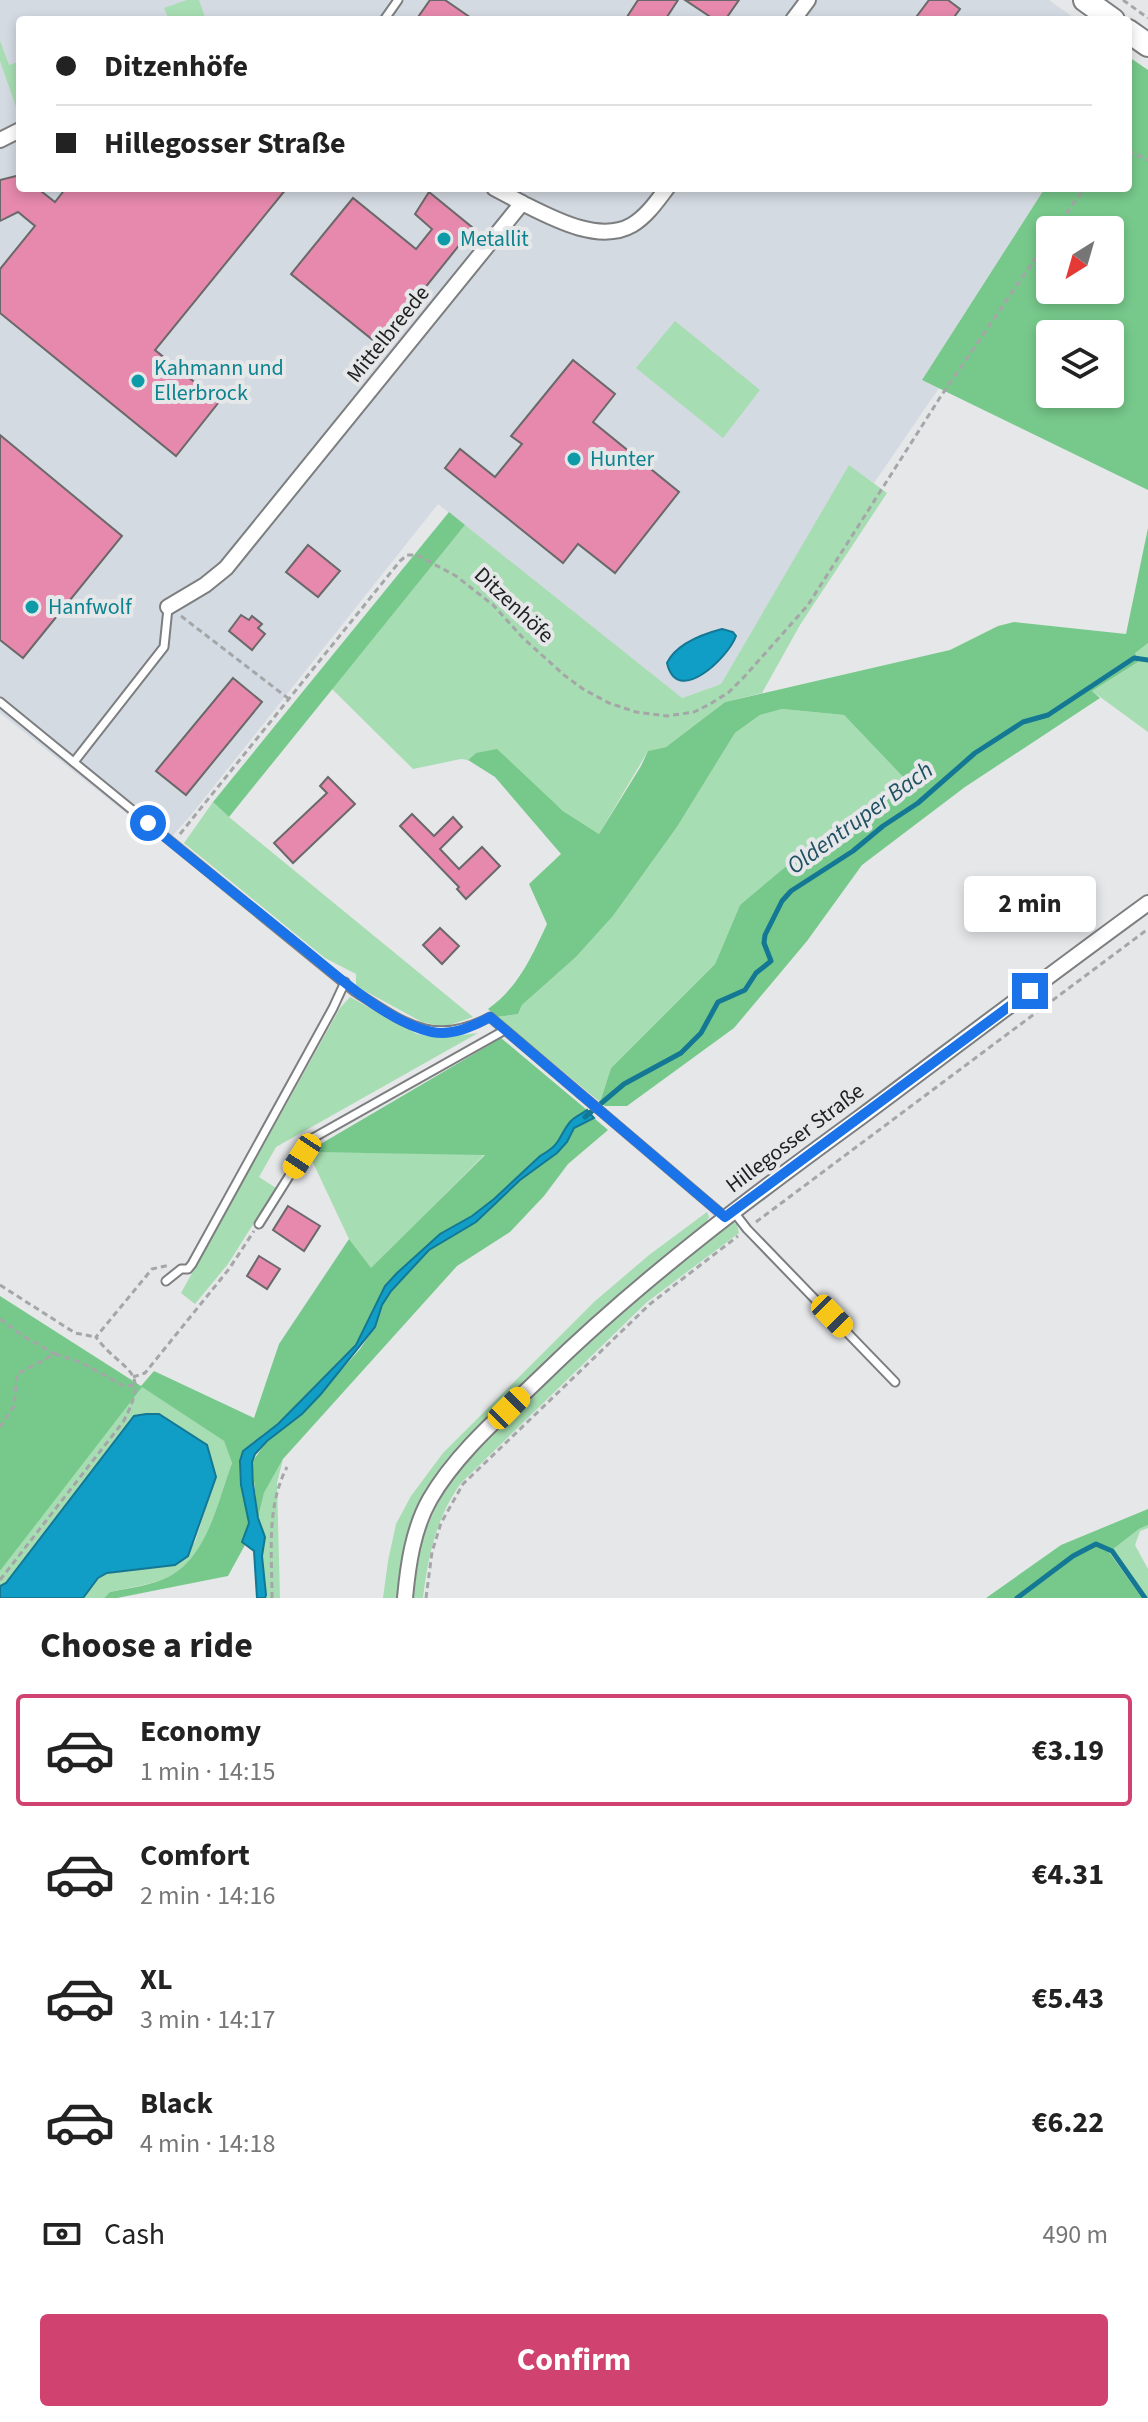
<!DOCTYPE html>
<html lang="en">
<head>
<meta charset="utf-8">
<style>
  body { margin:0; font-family:"Source Sans 3",sans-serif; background:#f6f6f6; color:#222; height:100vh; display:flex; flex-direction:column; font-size:30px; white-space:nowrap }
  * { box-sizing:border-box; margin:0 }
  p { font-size:26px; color:#767676 }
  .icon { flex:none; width:44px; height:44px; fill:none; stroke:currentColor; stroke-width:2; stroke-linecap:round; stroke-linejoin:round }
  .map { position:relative; height:1598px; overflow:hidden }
  .side { display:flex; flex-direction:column; background:#fff; flex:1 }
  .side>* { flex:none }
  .hud { position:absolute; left:16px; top:16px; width:1116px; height:176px; border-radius:8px; box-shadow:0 4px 12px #0003; display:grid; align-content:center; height:176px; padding:0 40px; background:#fff }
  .needle { width:52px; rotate:217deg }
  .tools { position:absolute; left:1036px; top:216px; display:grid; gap:16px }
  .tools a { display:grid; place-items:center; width:88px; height:88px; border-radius:8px; background:#fff; box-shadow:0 4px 12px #0003; font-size:40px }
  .end { position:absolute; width:36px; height:36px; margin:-18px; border:10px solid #1a73e8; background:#fff; box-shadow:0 0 0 4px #fff }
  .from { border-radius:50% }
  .bubble { position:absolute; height:56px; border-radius:8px; background:#fff; box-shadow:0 4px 12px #0003; font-size:26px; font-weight:700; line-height:56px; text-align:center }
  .car { position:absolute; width:24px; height:48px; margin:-24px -12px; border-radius:10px; box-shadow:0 0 6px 2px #0007; background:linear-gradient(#f5c518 24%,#345 0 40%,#f5c518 0 76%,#345 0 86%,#f5c518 0) }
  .hud b { display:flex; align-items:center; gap:28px; height:76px; font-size:30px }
  .hud b+b { border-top:2px solid #e0e0e0 }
  .hud i { width:20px; height:20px; background:#222 }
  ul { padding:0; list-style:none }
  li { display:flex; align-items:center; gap:24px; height:112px; margin:0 16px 12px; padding:0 24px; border:4px solid transparent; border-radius:8px }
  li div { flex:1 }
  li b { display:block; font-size:30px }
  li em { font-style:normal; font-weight:700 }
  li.selected { border-color:#d04371 }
  li>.icon { width:72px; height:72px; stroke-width:1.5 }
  h2 { padding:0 40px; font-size:36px; line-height:96px }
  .pay { display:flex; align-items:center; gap:20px; height:88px; padding:0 40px; font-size:30px }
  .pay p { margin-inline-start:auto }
  .cta { display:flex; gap:16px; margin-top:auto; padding:16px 40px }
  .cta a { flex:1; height:92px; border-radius:8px; background:#d04371; color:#fff; font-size:32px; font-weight:700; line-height:92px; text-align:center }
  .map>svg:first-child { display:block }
  .built { fill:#d4dae2; fill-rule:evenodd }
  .green { fill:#a7ddb2 }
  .forest { fill:#77c98b; fill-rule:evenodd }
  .water { fill:#109dc6; stroke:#147894; stroke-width:2 }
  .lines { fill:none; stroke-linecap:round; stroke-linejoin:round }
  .stream { stroke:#147894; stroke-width:5 }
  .building { fill:#e689ac; stroke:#6a6869; stroke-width:2 }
  .lane-casing { stroke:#7c7e7f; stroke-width:11 }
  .street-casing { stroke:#7c7e7f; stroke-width:18 }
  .secondary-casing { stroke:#7c7e7f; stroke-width:26 }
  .path { stroke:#a5a6a8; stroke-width:3; stroke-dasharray:6 4; stroke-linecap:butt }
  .lane { stroke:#fff; stroke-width:7 }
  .street { stroke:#fff; stroke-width:14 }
  .secondary { stroke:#fff; stroke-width:22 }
  .route { stroke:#1a73e8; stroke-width:10 }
  .culture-dot { fill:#0f9aa8; stroke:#e6e7e9; stroke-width:3 }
  .labels { text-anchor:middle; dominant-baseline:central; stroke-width:8; stroke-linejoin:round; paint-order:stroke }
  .culture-label { font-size:22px; fill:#0d838f; stroke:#e6e7e9; text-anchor:start }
  .street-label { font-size:22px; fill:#1f2020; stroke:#e6e7e9 }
  .water-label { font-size:24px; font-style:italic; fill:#205163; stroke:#e6e7e9 }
</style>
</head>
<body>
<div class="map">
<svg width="1148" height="1598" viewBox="0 0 1148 1598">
  <rect width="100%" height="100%" fill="#e6e7e9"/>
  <path class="built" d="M0,0h1049l28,20h-1057v168h1025l-123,192 17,8 -65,95 -25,-17 -128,218 -40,14 -243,-194 -247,311 -26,29 -165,-131zM722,629l11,3 -52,49 -9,-6z"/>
  <g class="green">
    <path d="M187,0h12l7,20h-37l-5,-12z"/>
    <path d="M0,41l9,24 9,-3 2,4v52l-20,-57z"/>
    <path d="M675,321l85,69 -37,48 -87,-70z"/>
    <path d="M849,465l38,28 -87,132 -38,68 -37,9 -59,45 -18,4 -49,83 -36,-23 -23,-20 -64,-38 -8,7 -7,-1 -48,10 -81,-80 133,-164 217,173 39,-14z"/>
    <path d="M1148,643v89l-56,-41 46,-29 -4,-9z"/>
    <path d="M782,709l62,6 62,65 -166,125 -25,59 -104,104 -11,34 -103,-85 21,-3 4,-9 54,-48 37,-41 64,-89 58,-94 25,-18z"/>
    <path d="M213,802l16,15 244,200 -29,10 -22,-5 -66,-36v-12l-31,-16 -141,-115z"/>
    <path d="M350,997l67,37 23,4 38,-5 -202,114 -17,30 17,11 -48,76 -33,40 -14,-11 159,-285z"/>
    <path d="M308,1152l177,2 -114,115 -22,-30z"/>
    <path d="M707,1212l2,5 -4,7 -108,89 -146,143 -29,43 -15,37 -9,62h-15l5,-37 8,-37 15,-28 32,-43 151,-151 55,-47z"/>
    <path d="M733,1222l4,3 2,8 -92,69 -186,181c-25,35 -33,73 -38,115h-11l10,-58 15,-36 17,-27 21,-25 130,-126 56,-50z"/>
    <path d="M141,1386l83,55 8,22c-14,37 -24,92 -62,113 -16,9 -41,11 -60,16l-6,6h-21l15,-21 10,-4 67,-8 20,-23 21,-65 -9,-32 -207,141v-15z"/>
    <path d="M283,1459l-6,24 3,115h-15l-3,-42 3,-19 -7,-19 6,-25z"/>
    <path d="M1148,1525v3l-8,3 -5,14 13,24v29h-2l-36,-48 29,-21z"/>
  </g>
  <g class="forest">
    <path d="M1129,57l19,13v420l-226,-110 123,-192h83zM1050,230h60v60h-60zM1050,334h60v60h-60z"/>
    <path d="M449,512l16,13 -236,292 -16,-15z"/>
    <path d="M1148,528v115l-13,10 3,9 -46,29 8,7 -135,89 -103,78 -55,76 -73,87 -107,78h-22l-5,-4 11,-34 104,-104 25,-59 55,-46 111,-79 -62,-65 -62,-6 -22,6 -25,18 -58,94 -64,89 -37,41 -54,48 -4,9 -21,3 -9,-8c30,-21 44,-53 59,-85l-18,-40 32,-30 -66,-77 -27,-17 8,-7 21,-4 66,62 36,23 42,-68 7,-15 18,-4 59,-45 225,-52 48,-24 16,-4 112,12z"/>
    <path d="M501,1038l86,72c-5,4 -13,7 -17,12 -13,16 -7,21 -30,34l-46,43 -22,17 -32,18 -43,39 -12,13 -29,59 -78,79 -16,11 -22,26 1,24 8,38 -7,18 3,4 -17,31 -111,22h-13l6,-6c19,-4 44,-7 60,-16 38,-21 48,-76 62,-113l-8,-22 -82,-54 -142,184v-275l141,90 13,-15 100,47 25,-74 70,-105 22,29 114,-113 -178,-3z"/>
    <path d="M594,1118l14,12 -40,34 -24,32 -34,36 -53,34 -174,193 -19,34 -6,25 -6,-56 15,-21 35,-27 58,-65 15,-22 7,-22 9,-14 38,-41 47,-28 44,-42 37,-27 10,-11 7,-14z"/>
    <path d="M1148,1509v16l-9,4 -30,23 33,46h-156l75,-53z"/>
  </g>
  <g class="water">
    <path d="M722,629l11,3 3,4c-8,22 -59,71 -69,27 9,-19 36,-29 55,-34z"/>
    <path d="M587,1110l7,8 -20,10 -7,14 -10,11 -37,27 -44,42 -47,28 -38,41 -9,14 -7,22 -54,67 -19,20 -35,27 -12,13 -3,8 1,22 5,34 7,19 -3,19 4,39 -1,3h-8l-3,-47 -12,-9 7,-19 -8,-38 -1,-24 3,-10 35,-27 78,-79 29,-59 12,-13 43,-39 32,-18 22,-17 46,-43c23,-13 17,-18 30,-34 4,-5 12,-8 17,-12z"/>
    <path d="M146,1414h13l48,31 9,32 -28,79 -13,9 -68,8 -9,5 -15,20h-83v-12l6,-3 128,-167z"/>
  </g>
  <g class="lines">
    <g class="stream">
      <path d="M585,1117l39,-33 57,-31 20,-20 17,-31 27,-12 11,-17 15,-12 -7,-18 1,-8 17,-34 9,-10 62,-40 30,-25 35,-23 57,-50 48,-31 25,-7 86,-57 14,2"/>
      <path d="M1017,1598l56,-42 23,-12 16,7 33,47"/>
    </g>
  </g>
  <g class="building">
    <path d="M430,0h15l29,20h-58z"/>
    <path d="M638,0h40l-13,20h-40z"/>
    <path d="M685,0h54l-14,20h-10z"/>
    <path d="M929,0h19l12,9 -8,11h-38z"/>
    <path d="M20,175v13h17l18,14 11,-14h221l-132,162 64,52 -43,54 -176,-143v-44l35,-43 -17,-14 -18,9v-41z"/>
    <path d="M429,192l44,36 -94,117 -88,-71 62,-76 63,51 16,-20 -17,-15z"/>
    <path d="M573,360l42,34 -22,28 86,70 -64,81 -37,-29 -15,19 -118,-95 15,-19 35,28 27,-33 -11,-8z"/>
    <path d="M0,435l122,101 -99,122 -23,-18z"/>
    <path d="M308,545l32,26 -22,26 -32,-25z"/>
    <path d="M241,615l8,5 3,-4 10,8 -4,4 7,6 -13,16 -23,-19z"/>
    <path d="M233,678l29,24 -76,93 -30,-24z"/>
    <path d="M328,777l27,27 -62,59 -19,-20 53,-50 -7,-7z"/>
    <path d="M412,814l22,22 19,-19 9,10 -22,22 19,20 23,-22 18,19 -34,33 -9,-10 2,-2 -59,-61z"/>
    <path d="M440,928l19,18 -17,18 -19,-19z"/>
    <path d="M288,1206l32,20 -16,25 -31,-21z"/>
    <path d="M259,1256l21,13 -13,20 -20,-13z"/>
  </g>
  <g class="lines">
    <g class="lane-casing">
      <g id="lane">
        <path d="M384,20l14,-20"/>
        <path d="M0,702l354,289c49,31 79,57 136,26l235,200"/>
        <path d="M74,762l90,-115 4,-39"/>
        <path d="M733,1211l14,18 148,153"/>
        <path d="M259,1224l54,-86 192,-108"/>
        <path d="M166,1281l15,-12h7l4,-5 141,-256 12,-26"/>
      </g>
    </g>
    <g class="street-casing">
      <g id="street">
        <path d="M793,20l15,-20"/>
        <path d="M0,140l20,-10"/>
        <path d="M494,188l28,15"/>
        <path d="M168,607l37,-22 21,-17 296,-365c30,15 77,41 110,22 15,-9 25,-24 35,-37"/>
        <path d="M405,1598c3,-33 8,-69 25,-99 28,-48 74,-86 113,-124 99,-97 208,-178 319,-259 95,-71 190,-143 286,-213"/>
      </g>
    </g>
    <g class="secondary-casing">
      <g id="secondary">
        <path d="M1085,0l28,20"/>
        <path d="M1128,31l20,14"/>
      </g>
    </g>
    <g class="path">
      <path d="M1123,0l25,18"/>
      <path d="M1128,151l20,9"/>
      <path d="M1055,230l29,-42"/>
      <path d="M181,616l108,83"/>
      <path d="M180,834l220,-273 7,-6h10l39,21 37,29 30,33 41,37 19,14 26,14 27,9 31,4 27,-4 16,-8 19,-12 16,-16 63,-71 133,-209 109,-159"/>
      <path d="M756,1222l392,-293"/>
      <path d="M0,1285l75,48 21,4"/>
      <path d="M0,1319l23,17 32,18 -38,20 -3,32 -14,21"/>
      <path d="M55,1354l25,8 42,23 13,1"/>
      <path d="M133,1377l12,-4 84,-104 25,-38"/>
      <path d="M0,1580l123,-158c30,-55 -1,-49 -27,-85l56,-68 18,-4"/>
      <path d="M272,1598c0,-44 -6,-91 15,-131"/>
      <path d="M426,1598l6,-46 9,-29 22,-39 187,-180 88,-68"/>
    </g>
    <use href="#lane" class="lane"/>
    <use href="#street" class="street"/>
    <use href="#secondary" class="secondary"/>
  </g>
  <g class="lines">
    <path class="route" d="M148,823c48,40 98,79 147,119 37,29 90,80 137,90 20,4 40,-5 58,-15l235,200 305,-226"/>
  </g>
  <g class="culture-dot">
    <circle cx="444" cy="239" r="8"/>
    <circle cx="138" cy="381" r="8"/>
    <circle cx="574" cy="459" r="8"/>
    <circle cx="32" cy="607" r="8"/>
  </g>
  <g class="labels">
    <g class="culture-label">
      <text x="460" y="239">Metallit</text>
      <text x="154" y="368">Kahmann und<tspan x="154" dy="25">Ellerbrock</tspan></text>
      <text x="590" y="459">Hunter</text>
      <text x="48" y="607">Hanfwolf</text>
    </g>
    <g class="street-label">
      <text transform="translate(388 334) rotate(-51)">Mittelbreede</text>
      <text transform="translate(514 605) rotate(43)">Ditzenhöfe</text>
      <text transform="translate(795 1138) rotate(-37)">Hillegosser Straße</text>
    </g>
    <g class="water-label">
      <text transform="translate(860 818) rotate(-36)">Oldentruper Bach</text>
    </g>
  </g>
</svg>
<div class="tools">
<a><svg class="needle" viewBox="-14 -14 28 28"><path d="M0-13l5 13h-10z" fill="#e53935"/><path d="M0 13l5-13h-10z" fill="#767676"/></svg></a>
<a><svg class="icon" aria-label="layers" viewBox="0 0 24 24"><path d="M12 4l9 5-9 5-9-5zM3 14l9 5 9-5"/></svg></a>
</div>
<i class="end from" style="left:148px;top:823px"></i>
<i class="end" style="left:1030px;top:991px"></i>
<div class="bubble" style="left:964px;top:876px;width:132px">2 min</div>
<i class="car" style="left:302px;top:1156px;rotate:213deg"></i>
<i class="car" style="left:832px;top:1316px;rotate:136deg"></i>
<i class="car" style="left:509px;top:1408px;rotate:45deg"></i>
<div class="hud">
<b><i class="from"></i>Ditzenhöfe</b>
<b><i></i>Hillegosser Straße</b>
</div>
</div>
<section class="side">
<h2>Choose a ride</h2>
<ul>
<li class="selected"><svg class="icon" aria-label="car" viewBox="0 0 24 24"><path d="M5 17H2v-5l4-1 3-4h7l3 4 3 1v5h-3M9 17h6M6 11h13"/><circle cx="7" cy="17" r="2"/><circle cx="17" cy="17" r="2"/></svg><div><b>Economy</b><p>1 min · 14:15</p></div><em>€3.19</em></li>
<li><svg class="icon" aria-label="car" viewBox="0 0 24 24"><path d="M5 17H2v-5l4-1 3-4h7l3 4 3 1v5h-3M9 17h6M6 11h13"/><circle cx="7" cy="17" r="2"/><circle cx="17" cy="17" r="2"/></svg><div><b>Comfort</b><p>2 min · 14:16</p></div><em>€4.31</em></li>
<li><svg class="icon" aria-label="car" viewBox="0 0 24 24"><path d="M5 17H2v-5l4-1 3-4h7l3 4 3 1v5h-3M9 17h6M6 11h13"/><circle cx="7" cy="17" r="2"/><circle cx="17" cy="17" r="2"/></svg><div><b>XL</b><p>3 min · 14:17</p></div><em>€5.43</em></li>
<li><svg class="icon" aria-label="car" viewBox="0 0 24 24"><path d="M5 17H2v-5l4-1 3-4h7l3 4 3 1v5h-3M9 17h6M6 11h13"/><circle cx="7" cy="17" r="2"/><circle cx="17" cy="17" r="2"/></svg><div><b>Black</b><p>4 min · 14:18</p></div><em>€6.22</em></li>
</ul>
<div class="pay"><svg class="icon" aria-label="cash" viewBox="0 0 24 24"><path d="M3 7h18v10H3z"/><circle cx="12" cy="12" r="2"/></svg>Cash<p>490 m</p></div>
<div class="cta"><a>Confirm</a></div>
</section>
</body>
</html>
